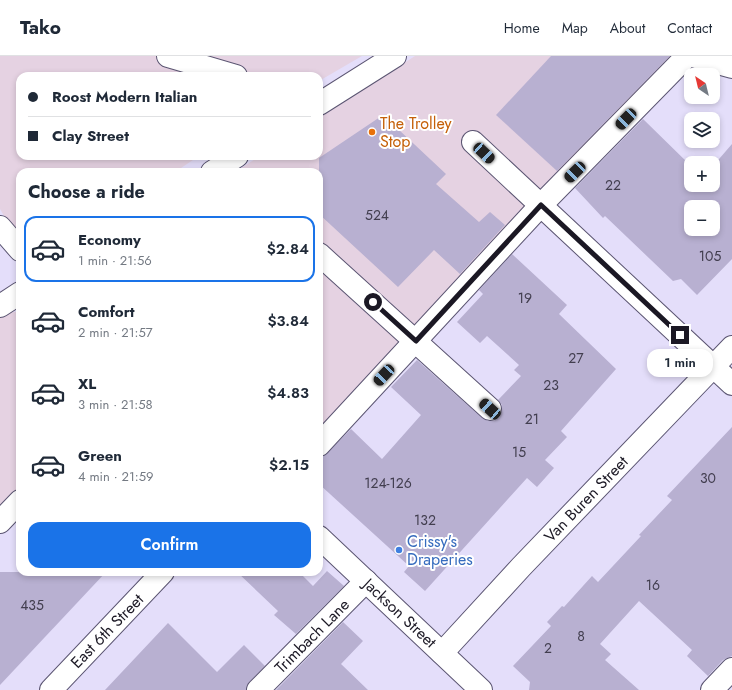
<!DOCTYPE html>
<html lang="en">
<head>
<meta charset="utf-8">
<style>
  body { margin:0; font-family:Jost,sans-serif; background:#f6f6f7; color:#1f2937; height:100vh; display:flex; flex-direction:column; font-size:15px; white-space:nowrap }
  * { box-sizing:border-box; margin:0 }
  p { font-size:13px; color:#747a83 }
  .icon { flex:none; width:22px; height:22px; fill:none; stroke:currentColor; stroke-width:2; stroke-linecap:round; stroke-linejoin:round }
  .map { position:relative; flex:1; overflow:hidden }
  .details { position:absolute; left:16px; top:112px; width:307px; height:408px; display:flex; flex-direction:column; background:#fff; border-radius:12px; box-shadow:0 2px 6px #0003 }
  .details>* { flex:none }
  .guide { position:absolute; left:16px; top:16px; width:307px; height:88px; border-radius:12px; box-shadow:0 2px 6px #0003; display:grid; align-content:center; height:88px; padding:0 12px; background:#fff }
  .needle { width:26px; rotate:325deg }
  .fabs { position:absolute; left:684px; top:12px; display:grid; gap:8px }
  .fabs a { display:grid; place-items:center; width:36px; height:36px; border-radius:8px; background:#fff; box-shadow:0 2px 6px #0003; font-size:20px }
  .end { position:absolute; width:18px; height:18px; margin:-9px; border:5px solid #1b1824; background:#fff; box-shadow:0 0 0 2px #fff }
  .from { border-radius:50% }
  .bubble { position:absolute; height:28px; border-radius:12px; background:#fff; box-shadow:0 2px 6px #0003; font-size:13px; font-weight:600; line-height:28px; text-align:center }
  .car { position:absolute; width:12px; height:24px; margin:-12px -6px; border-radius:5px; box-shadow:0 0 3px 1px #0007; background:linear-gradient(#222 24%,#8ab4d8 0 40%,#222 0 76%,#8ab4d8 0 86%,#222 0) }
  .guide b { display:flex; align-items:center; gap:14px; height:38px; font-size:15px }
  .guide b+b { border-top:1px solid #e0e1e3 }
  .guide i { width:10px; height:10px; background:#1f2937 }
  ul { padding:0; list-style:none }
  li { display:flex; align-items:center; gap:12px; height:66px; margin:0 8px 6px; padding:0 4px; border:2px solid transparent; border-radius:12px }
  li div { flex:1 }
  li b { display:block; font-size:15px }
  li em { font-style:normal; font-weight:600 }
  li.active { border-color:#1a73e8 }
  li>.icon { width:36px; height:36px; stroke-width:1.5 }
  h2 { padding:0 12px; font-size:18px; line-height:48px }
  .button { display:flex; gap:8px; margin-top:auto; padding:8px 12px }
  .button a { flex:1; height:46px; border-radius:12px; background:#1a73e8; color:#fff; font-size:16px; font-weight:600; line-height:46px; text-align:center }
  header { display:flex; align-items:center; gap:24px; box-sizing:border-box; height:56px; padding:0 20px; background:#fff; border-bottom:1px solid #e0e1e3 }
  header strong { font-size:19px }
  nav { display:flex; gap:22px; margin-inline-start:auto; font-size:14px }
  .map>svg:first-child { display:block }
  .commercial { fill:#e5d2e2 }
  .building { fill:#b8b0d1; fill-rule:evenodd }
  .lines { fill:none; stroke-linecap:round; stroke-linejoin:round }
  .minor-casing { stroke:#5b5572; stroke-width:24 }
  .minor { stroke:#fff; stroke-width:22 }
  .route { stroke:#1b1824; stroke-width:5 }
  .food-dot { fill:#e8710a; stroke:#fff; stroke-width:1.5 }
  .shop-dot { fill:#3f7fe0; stroke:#fff; stroke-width:1.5 }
  .labels { text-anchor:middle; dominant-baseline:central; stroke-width:4; stroke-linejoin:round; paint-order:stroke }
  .number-label { font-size:14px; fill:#423e4f }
  .food-label { font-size:16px; fill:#c56008; stroke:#fff; text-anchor:start }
  .street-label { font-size:16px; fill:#1b1824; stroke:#fff }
  .shop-label { font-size:16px; fill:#366cbe; stroke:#fff; text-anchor:start }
</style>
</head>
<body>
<header>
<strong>Tako</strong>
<nav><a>Home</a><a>Map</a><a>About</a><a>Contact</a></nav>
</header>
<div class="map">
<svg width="732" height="634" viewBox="0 0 732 634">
  <rect width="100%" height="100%" fill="#e4defa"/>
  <g class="commercial">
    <path d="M0,0h362l-43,25v-5h-299v80h179l-24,16h-155v63l-6,-2 -14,-24z"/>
    <path d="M415,0h280l-376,397v-281h-84l25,-16h59v-38z"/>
    <path d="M20,255v178l-20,22v-193l8,-5z"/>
  </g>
  <g class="building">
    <path d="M551,0h119l-113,115 -61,-56z"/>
    <path d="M383,59l63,59 -10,10 43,38 11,-10 15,13 -45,49 -26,-24 -36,37 -79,-73v-56z"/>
    <path d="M643,63l48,47v24l5,-5h17v-19l19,-22v115l-35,36 -16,-16 -8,2 -68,-65 -2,2 -28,-30zM691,151h22v22h-22z"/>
    <path d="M512,198l55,51 -8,9 57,55 -55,62 6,6 -22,23 9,8 -17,19 -10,-9 -102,113 -21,-19 5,-6 -90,-82v-23l32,-32 31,30 39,-44 -30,-28 26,-27 65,58 6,3h5l6,-3 3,-7v-6l-4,-5 23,-24 -7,-6 5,-5 -32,-29 -7,7 -23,-21 26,-28 -4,-4z"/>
    <path d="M732,371v229l-9,4 -15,16 -21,-20 5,-6 -53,-49 -39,43 11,10 -6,6 34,30h-110l1,-8 -17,-16 38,-40 -4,-4 15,-16 2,1 28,-31 6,6 43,-46 -2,-1 33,-35 -5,-4z"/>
    <path d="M327,515l17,15 -48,48 -22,-19 4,-4 -41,-39h62l14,14z"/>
    <path d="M0,516h106l-106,113z"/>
    <path d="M343,566l20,19 -22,23 27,26h-92z"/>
    <path d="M168,567l49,49 27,-27 21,21 -16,16 -3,8h-141z"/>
  </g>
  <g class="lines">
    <g class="minor-casing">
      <g id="minor">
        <path d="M168,0l68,20"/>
        <path d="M692,0l40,11"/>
        <path d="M319,48l76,-48"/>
        <path d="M473,86l259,242"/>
        <path d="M212,116l25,-16"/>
        <path d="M0,171l20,23"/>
        <path d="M319,198l171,155"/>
        <path d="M0,250l20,-13"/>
        <path d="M319,389l222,-240 146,-149"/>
        <path d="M0,466l20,-21"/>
        <path d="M319,481l162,153"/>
        <path d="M442,597l79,-86 211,-220"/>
        <path d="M51,634l112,-118"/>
        <path d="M258,634l108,-109"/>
        <path d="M712,634l20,-21"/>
      </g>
    </g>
    <use href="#minor" class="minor"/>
  </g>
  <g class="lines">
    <path class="route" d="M373,246l43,39 125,-136 139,130"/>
  </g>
  <circle class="food-dot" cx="372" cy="76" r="4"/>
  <circle class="shop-dot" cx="399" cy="494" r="4"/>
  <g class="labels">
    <g class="number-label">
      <text x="613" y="129">22</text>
      <text x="377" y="159">524</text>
      <text x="710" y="200">105</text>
      <text x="525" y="242">19</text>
      <text x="576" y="302">27</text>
      <text x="551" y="329">23</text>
      <text x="532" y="363">21</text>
      <text x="519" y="396">15</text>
      <text x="708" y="422">30</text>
      <text x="388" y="427">124-126</text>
      <text x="425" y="464">132</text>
      <text x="653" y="529">16</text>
      <text x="32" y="549">435</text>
      <text x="581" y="580">8</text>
      <text x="548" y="592">2</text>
    </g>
    <g class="food-label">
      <text x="380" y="67">The Trolley<tspan x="380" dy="18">Stop</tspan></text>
    </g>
    <g class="street-label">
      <text transform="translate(586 443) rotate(-46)">Van Buren Street</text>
      <text transform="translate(400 557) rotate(43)">Jackson Street</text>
      <text transform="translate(107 575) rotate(-46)">East 6th Street</text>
      <text transform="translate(312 580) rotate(-45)">Trimbach Lane</text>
    </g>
    <g class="shop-label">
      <text x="407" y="485">Crissy's<tspan x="407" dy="18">Draperies</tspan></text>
    </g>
  </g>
</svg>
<div class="fabs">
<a><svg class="needle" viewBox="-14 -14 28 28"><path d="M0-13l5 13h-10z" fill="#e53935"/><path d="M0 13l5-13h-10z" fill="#747a83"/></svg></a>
<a><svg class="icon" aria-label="layers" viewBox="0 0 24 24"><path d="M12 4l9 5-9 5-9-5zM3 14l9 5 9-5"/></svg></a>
<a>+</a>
<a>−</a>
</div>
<i class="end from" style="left:373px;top:246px"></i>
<i class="end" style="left:680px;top:279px"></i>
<div class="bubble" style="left:647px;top:293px;width:66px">1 min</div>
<i class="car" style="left:626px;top:63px;rotate:224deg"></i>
<i class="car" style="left:484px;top:97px;rotate:133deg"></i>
<i class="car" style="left:575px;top:116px;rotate:226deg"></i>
<i class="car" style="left:384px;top:319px;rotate:223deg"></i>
<i class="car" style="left:490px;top:353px;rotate:312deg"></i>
<div class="guide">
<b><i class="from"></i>Roost Modern Italian</b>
<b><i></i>Clay Street</b>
</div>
<section class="details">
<h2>Choose a ride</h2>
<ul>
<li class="active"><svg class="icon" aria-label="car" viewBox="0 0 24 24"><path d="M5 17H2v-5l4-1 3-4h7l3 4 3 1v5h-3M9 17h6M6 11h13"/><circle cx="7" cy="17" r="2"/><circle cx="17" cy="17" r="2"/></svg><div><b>Economy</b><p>1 min · 21:56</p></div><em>$2.84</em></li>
<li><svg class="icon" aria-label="car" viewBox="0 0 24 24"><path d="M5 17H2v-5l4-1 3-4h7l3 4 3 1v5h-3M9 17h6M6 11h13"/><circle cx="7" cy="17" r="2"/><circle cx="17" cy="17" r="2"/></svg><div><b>Comfort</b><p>2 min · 21:57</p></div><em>$3.84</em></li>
<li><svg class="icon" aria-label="car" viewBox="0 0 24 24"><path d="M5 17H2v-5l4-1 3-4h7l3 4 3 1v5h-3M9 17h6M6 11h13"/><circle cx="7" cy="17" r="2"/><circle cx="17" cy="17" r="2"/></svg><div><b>XL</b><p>3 min · 21:58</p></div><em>$4.83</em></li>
<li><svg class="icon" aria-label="car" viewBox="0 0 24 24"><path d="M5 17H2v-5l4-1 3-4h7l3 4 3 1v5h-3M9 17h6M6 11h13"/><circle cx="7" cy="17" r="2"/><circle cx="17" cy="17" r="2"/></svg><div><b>Green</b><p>4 min · 21:59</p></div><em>$2.15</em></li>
</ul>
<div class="button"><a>Confirm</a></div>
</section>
</div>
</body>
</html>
